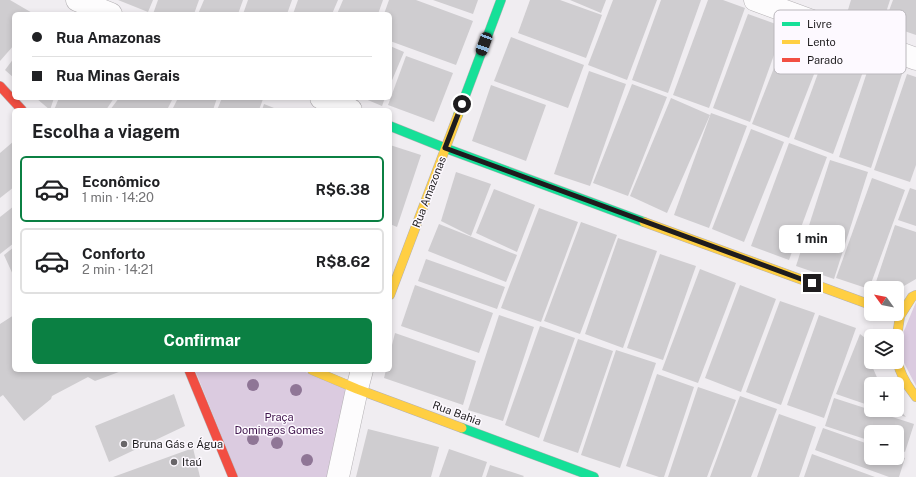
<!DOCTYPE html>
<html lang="pt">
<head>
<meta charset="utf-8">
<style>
  body { margin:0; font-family:"Public Sans",sans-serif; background:#f6f6f6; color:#202124; height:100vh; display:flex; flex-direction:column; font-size:15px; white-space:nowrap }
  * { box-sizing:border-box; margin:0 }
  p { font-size:13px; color:#757577 }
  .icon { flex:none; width:22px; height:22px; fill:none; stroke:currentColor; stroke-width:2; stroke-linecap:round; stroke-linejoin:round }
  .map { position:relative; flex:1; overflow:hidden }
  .side { position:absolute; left:12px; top:108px; width:380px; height:264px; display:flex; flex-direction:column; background:#fff; border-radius:6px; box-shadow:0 2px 6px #0003 }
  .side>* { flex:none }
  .banner { position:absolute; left:12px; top:12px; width:380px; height:88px; border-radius:6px; box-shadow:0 2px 6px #0003; display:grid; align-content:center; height:88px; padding:0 20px; background:#fff }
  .needle { width:26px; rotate:303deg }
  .fabs { position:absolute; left:864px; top:281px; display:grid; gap:8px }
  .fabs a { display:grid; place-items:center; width:40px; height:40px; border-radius:6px; background:#fff; box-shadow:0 2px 6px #0003; font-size:20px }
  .end { position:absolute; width:18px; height:18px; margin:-9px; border:5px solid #1e1c1e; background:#fff; box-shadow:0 0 0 2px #fff }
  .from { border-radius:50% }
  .bubble { position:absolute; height:28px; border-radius:6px; background:#fff; box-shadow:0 2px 6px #0003; font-size:13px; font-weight:700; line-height:28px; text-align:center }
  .car { position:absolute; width:12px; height:24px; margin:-12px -6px; border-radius:5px; box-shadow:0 0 3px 1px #0007; background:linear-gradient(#222 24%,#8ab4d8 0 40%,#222 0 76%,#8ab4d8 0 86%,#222 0) }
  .banner b { display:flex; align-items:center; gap:14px; height:38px; font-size:15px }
  .banner b+b { border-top:1px solid #e0e0e0 }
  .banner i { width:10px; height:10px; background:#202124 }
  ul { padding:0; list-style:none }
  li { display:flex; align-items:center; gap:12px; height:66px; margin:0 8px 6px; padding:0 12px; border:2px solid #e0e0e0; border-radius:6px }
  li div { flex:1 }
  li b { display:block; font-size:15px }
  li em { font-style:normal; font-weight:700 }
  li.active { border-color:#0b8043 }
  li>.icon { width:36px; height:36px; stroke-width:1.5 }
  h2 { padding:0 20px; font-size:18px; line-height:48px }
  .button { display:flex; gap:8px; margin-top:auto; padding:8px 20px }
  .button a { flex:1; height:46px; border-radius:6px; background:#0b8043; color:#fff; font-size:16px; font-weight:700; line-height:46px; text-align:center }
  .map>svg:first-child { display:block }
  .green { fill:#dbcbe0 }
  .building { fill:#cfcdd0 }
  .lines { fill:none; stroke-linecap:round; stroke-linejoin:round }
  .street-casing { stroke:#b4b1b4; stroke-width:23 }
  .fast-casing { stroke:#b4b1b4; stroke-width:10 }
  .slow-casing { stroke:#b4b1b4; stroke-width:10 }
  .jam-casing { stroke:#b4b1b4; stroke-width:10 }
  .street { stroke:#fdfcfd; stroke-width:22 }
  .fast { stroke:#16e098; stroke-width:9 }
  .slow { stroke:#ffcf43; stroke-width:9 }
  .jam { stroke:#f24e42; stroke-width:9 }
  .tree { fill:#8f7696 }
  .route { stroke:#1e1c1e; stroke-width:5 }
  .poi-dot { fill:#686568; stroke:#fdf9ff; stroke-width:1.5 }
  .labels { text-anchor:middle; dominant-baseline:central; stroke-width:3; stroke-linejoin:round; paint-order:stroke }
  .street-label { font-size:11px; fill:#1e1c1e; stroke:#fdf9ff }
  .park-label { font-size:11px; fill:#3f154c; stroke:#fdf9ff }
  .poi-label { font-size:11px; fill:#1e1c1e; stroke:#fdf9ff; text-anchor:start }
  .key { fill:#fdf9ff; stroke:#bab7bc; stroke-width:1 }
  .key-label { font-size:11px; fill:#1e1c1e }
</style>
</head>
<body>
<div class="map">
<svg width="916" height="477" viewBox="0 0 916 477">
  <rect width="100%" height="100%" fill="#f0edf1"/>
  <g class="green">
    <path d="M916,302v84l-13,-25 -2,-23z"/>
    <path d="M195,370h106l49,21 -18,86h-94z"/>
  </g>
  <g class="building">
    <path d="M0,0h10l24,14h-20v31l-14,16z"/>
    <path d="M118,0h35l-5,12z"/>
    <path d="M158,0h41l-5,14h-41z"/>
    <path d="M204,0h39l-5,14h-40z"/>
    <path d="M248,0h44l-5,14h-44z"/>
    <path d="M298,0h40l-6,14h-39z"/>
    <path d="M343,0h40l-5,14h-41z"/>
    <path d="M389,0h27l57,21 -17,44 -66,-24v-27h-6z"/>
    <path d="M433,0h45l-5,14z"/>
    <path d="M530,0h30l42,15 -16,43 -68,-25z"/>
    <path d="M570,0h36l-5,13z"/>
    <path d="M613,0h44l-30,80 -39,-15z"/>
    <path d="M661,0h40l-33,93 -36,-13z"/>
    <path d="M708,0h15l22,8 -36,100 -36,-13z"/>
    <path d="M851,0h39l-8,25 -35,-12z"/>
    <path d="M893,0h23v35l-32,-11z"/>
    <path d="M748,14l36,13 -34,95 -37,-14z"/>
    <path d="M790,27l37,14 -38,97 -37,-14z"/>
    <path d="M511,37l73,28 -16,43 -74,-27z"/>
    <path d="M829,43l39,15 -35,96 -39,-15z"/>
    <path d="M390,46l14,6 -14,33z"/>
    <path d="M406,56l47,17 -19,49 -46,-17z"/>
    <path d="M14,58v20l-9,-8z"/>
    <path d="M871,60l32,11 -32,97 -32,-11z"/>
    <path d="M589,71l37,13 -36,102 -36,-12z"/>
    <path d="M907,74l9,3v88l-6,17 -36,-12z"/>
    <path d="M632,84l35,13 -39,99 -35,-13z"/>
    <path d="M491,85l55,20 -20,56 -54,-20z"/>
    <path d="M36,98h18l-4,12z"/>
    <path d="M59,98h55l-8,12h-52z"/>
    <path d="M119,98h54l-6,12h-57z"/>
    <path d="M178,98h39l-4,12h-41z"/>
    <path d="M222,98h40l1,1 -4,11h-42z"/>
    <path d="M363,98h22l-3,8z"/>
    <path d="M671,98l39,17 -43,98 -37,-17z"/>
    <path d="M264,104l15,6h-17z"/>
    <path d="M711,113l36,13 -38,102 -35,-13z"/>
    <path d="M751,129l33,13 -40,100 -32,-13z"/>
    <path d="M14,141v46l-14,11v-45z"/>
    <path d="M789,143l38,14 -38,103 -38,-14z"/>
    <path d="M390,145l31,10 -24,72 -7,-3z"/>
    <path d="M830,160l38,12 -34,107 -38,-13z"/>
    <path d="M456,172l35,12 -20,52 -30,-15z"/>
    <path d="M872,178l33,12 -36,99 -33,-11z"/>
    <path d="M910,188l6,2v36l-18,-6z"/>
    <path d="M494,189l41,16 -18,47 -41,-19z"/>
    <path d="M14,206v37l-14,11v-37z"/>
    <path d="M539,208l39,14 -37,100 -40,-14z"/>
    <path d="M581,222l36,13 -37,99 -36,-13z"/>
    <path d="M439,224l78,31 -11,27 -78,-31z"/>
    <path d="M895,225l21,7v47l-19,11v-2h-16l-6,-3z"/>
    <path d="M618,238l39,13 -34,97 -38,-14z"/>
    <path d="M14,247v30l-10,-22z"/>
    <path d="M660,254l36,12 -33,94 -36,-12z"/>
    <path d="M426,259l79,28 -8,22 -79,-28z"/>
    <path d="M700,269l36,14 -38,100 -36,-13z"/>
    <path d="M415,285l78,28 -14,40 -78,-27z"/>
    <path d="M740,285l36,14 -35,93 -36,-14z"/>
    <path d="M780,301l35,12 -34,92 -35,-13z"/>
    <path d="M14,315v55h110l-29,11 -7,-4 -36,19 -1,3 -27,22 -21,-26 -3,2v-73z"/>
    <path d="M499,315l35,12 -31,94 -35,-11z"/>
    <path d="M819,315l37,13 -32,90 -37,-13z"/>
    <path d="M540,326l35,12 -36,100 -34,-13z"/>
    <path d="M395,333l81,28 -13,44 -79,-27 2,-8h4v-17z"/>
    <path d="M860,334l9,7 2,23 9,20h-9v22l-35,-12z"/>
    <path d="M578,339l35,12 -35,102 -35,-12z"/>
    <path d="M616,350l40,13 -36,105 -39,-13z"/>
    <path d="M657,374l37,13 -30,90h-5l-33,-11z"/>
    <path d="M698,387l38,13 -29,77h-39z"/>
    <path d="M174,394l11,32 -76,36 -14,-36z"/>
    <path d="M740,396l37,13 -26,68h-41z"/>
    <path d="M834,398l80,26 -9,28 -8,-3v-17h-26v9l-46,-15z"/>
    <path d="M897,407l9,10 -22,-7h13z"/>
    <path d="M779,414l37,13 -17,50h-42z"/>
    <path d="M823,428l48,17v13h26v-3l8,3 -6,19h-10l-74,-27z"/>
    <path d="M368,429l71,18 -8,30h-75z"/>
    <path d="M193,448l7,29h-87z"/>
    <path d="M449,449l38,13 -5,15h-43z"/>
    <path d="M812,454l63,23h-71z"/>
    <path d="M490,465l34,11 -1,1h-37z"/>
  </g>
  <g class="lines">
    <g class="street-casing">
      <g id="street">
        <path d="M77,0l34,14"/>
        <path d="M755,0l161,59"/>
        <path d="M321,98l30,12"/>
        <path d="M338,477l19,-88 5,-19"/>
      </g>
    </g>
    <g class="fast-casing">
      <g id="fast">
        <path d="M458,115l43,-115"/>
        <path d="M390,126l55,22 199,74"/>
        <path d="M462,428l132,49"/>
      </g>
    </g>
    <g class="slow-casing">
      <g id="slow">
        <path d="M644,222l227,83"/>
        <path d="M390,295l68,-180"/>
        <path d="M897,336l3,-20 12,-19 4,-2"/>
        <path d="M897,360c3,14 10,26 19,37"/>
        <path d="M312,370l45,19 105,39"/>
      </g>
    </g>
    <g class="jam-casing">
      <g id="jam">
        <path d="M0,86l22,24"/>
        <path d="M189,370l44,107"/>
      </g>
    </g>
    <use href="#street" class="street"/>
    <use href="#fast" class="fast"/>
    <use href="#slow" class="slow"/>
    <use href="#jam" class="jam"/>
  </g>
  <g class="tree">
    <circle cx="253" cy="385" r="6"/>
    <circle cx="296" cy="390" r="6"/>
    <circle cx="253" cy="439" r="6"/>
    <circle cx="277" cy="443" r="6"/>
    <circle cx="307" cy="460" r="6"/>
  </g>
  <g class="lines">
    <path class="route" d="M462,104l-17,44 367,135"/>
  </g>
  <g class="poi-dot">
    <circle cx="124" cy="444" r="4"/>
    <circle cx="174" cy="462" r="4"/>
  </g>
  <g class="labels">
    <g class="street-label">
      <text transform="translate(429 192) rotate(-69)">Rua Amazonas</text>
      <text transform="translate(457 413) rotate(20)">Rua Bahia</text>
    </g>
    <g class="park-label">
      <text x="279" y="417">Praça<tspan x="279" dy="13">Domingos Gomes</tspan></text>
    </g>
    <g class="poi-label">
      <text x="132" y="444">Bruna Gás e Água</text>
      <text x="182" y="462">Itaú</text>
    </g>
  </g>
  <rect x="774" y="10" width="132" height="64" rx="6" class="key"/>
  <rect x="782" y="22" width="18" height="4" fill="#16e098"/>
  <rect x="782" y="40" width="18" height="4" fill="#ffcf43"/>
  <rect x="782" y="58" width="18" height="4" fill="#f24e42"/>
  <g class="key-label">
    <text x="807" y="28">Livre</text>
    <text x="807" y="46">Lento</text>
    <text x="807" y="64">Parado</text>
  </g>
</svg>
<div class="fabs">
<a><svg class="needle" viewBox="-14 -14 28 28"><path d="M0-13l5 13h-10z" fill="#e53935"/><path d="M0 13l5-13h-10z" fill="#757577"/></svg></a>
<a><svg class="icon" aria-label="layers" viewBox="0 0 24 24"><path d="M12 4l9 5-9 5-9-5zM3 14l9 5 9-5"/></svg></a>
<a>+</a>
<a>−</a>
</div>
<i class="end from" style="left:462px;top:104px"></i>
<i class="end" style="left:812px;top:283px"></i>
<div class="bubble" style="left:779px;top:225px;width:66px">1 min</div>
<i class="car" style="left:484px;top:44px;rotate:200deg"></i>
<div class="banner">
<b><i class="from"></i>Rua Amazonas</b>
<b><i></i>Rua Minas Gerais</b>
</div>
<section class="side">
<h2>Escolha a viagem</h2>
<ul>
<li class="active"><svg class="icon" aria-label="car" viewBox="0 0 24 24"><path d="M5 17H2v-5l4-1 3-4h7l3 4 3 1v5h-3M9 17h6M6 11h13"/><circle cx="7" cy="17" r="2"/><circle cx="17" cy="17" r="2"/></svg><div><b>Econômico</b><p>1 min · 14:20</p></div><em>R$6.38</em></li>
<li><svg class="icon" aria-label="car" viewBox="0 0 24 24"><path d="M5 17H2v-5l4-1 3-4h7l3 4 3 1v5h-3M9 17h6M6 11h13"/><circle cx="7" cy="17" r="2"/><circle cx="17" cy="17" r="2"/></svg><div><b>Conforto</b><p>2 min · 14:21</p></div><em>R$8.62</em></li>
</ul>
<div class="button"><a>Confirmar</a></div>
</section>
</div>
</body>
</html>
